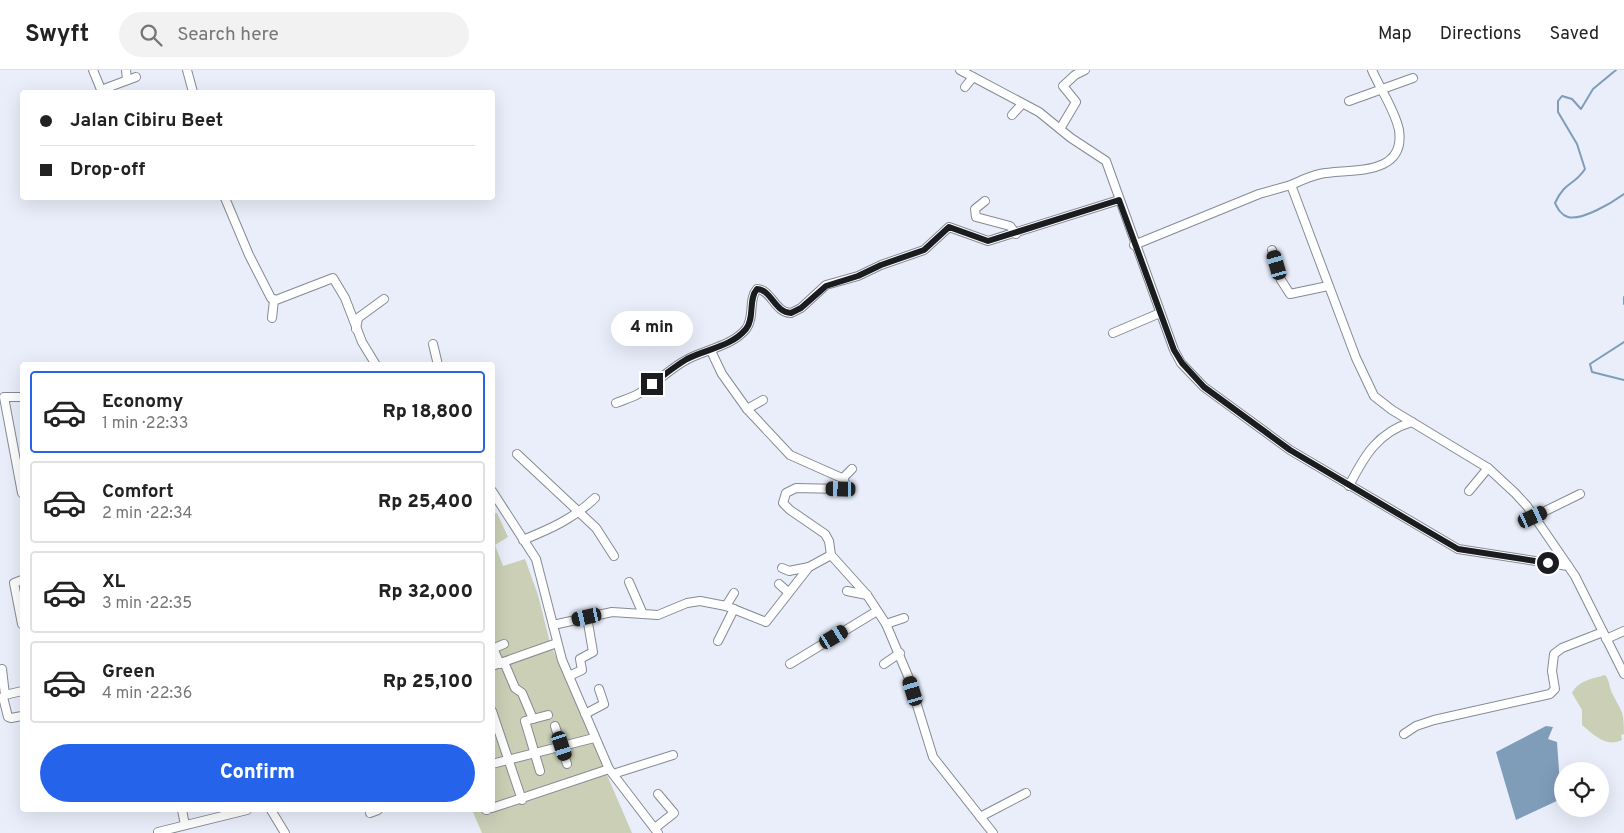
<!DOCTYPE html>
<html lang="en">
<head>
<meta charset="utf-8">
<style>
  body { margin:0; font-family:Overpass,sans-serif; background:#f2f2f2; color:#222; height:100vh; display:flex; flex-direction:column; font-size:19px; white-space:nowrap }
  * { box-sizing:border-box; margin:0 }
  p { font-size:16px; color:#767676 }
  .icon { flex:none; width:28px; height:28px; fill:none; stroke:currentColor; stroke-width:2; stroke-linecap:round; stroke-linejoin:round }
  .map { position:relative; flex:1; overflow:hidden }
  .details { position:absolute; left:20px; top:292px; width:475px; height:450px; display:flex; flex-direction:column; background:#fff; border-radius:5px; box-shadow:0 5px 20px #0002 }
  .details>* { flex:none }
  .hud { position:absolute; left:20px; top:20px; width:475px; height:110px; border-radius:5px; box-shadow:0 5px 20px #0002; display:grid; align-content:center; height:110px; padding:0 20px; background:#fff }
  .fabs { position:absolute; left:1554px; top:692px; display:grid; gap:10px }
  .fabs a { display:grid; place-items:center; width:55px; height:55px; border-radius:50%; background:#fff; box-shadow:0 5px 20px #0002; font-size:25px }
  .end { position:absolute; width:22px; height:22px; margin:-11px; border:6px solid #1a1c20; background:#fff; box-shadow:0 0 0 2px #fff }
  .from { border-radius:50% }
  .bubble { position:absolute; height:35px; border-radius:18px; background:#fff; box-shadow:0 5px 20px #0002; font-size:16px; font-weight:800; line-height:35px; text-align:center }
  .car { position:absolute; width:15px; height:30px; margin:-15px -8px; border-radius:6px; box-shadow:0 0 4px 1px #0007; background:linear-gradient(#222 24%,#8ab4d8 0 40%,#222 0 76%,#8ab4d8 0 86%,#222 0) }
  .hud b { display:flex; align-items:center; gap:18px; height:48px; font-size:19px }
  .hud b+b { border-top:1px solid #e0e0e0 }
  .hud i { width:12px; height:12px; background:#222 }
  ul { padding:9px 0 0; list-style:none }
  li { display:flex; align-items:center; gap:15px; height:82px; margin:0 10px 8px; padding:0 10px; border:2px solid #e0e0e0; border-radius:5px }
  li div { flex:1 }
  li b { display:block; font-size:19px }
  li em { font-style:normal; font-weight:800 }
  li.selected { border-color:#2563eb }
  li>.icon { width:45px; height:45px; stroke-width:1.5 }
  .action { display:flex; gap:10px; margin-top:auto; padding:10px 20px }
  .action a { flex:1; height:58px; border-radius:30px; background:#2563eb; color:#fff; font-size:20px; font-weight:800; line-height:58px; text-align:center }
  header { display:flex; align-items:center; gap:30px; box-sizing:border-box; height:70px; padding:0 25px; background:#fff; border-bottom:1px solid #e0e0e0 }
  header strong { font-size:24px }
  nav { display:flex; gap:28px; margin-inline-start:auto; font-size:18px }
  .search { width:350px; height:45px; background:#f2f2f2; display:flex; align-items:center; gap:12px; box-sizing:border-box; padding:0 18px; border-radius:28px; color:#767676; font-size:19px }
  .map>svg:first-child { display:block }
  .green { fill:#cacfb5 }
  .water { fill:#7f9cb9 }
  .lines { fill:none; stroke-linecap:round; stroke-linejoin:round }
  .stream { stroke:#7f9cb9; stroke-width:2 }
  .minor-casing { stroke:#858a94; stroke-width:10 }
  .minor { stroke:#fff; stroke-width:8 }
  .route { stroke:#1a1c20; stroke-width:6 }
</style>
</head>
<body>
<header>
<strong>Swyft</strong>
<div class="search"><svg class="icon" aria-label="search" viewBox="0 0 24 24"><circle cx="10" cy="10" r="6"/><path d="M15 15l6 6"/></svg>Search here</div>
<nav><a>Map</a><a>Directions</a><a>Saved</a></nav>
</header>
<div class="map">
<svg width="1624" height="763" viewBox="0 0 1624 763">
  <rect width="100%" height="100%" fill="#e9eefa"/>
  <g class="green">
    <path d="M497,443l11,24 -13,8 8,21 22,-7 13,36 12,48 82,190h-150l-10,-23h20v-296z"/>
    <path d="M1605,605c5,6 4,12 7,18 10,20 12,17 12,41l-3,1 1,5c-16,8 -29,-6 -40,-15v-15l-10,-17c7,-13 20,-14 33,-18z"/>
  </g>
  <path class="water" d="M1546,656l7,1 -5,12 9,3 4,57 -45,21 -20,-68z"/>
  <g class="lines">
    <g class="stream">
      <path d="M1616,0l-23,19 -12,20 -9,-10 -10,-3 -4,5v11l19,32 8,25c-11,17 -20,12 -30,34 3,6 6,12 13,14 14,4 45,-15 56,-23"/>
      <path d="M1624,227v7"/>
      <path d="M1624,272l-34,22 2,8 32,8"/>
    </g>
    <g class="minor-casing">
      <g id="minor">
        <path d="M93,0l9,22"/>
        <path d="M126,0l1,10"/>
        <path d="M187,0l6,22"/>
        <path d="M960,0l79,42 32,26 35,23 68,189 7,13 23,24 86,63 168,99 110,17"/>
        <path d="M1372,0c8,19 23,40 27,60 7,48 -51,38 -79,44 -10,2 -20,7 -29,11l65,173 18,38 18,14 96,58 27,25 12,13 48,70 49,98"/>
        <path d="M965,17l8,-10"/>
        <path d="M101,20l35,-13"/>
        <path d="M1349,31l64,-23"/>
        <path d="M1012,45l10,-11"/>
        <path d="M1060,59l16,-27 -13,-16 12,-11 10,-5"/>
        <path d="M225,128l24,57 22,43 5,2 57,-22 12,20 17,44 14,23"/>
        <path d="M985,131l-10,8 1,8 34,9 6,8"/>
        <path d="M1134,175l125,-51 32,-9"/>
        <path d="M1272,180l9,30 9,14 38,-8"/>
        <path d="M272,248l2,-18"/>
        <path d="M356,259l2,-11 26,-19"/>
        <path d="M1113,263l47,-20"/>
        <path d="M433,274l5,21"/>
        <path d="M711,281l11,23 25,35 43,46 54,24 1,5 -4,5 -45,-1 -10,5 -3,10 7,7 35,24 4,7 2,14 36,40 19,29 22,52 25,81 60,76"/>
        <path d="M22,327h-18l18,96"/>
        <path d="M616,333c7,-3 15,-5 22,-9 18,-10 32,-26 50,-35 19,-10 44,-13 58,-30 9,-12 2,-30 11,-40 14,0 18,24 34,24l10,-5 25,-23 32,-9 23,-11 43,-15 25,-23 39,14 131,-41"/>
        <path d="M747,339l16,-9"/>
        <path d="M517,384l79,74 18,28"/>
        <path d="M843,408l9,-9"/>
        <path d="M1349,416c15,-30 29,-54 63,-64"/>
        <path d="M492,421l44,68 26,101 47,109 49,64"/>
        <path d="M1469,421l19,-23"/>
        <path d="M1533,447l47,-23"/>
        <path d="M523,470c27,-11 50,-21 72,-42"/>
        <path d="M782,498l7,3 20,-4"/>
        <path d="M22,510l-8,3 8,41"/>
        <path d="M629,512l14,32"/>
        <path d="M779,514l9,8"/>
        <path d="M847,521l20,4"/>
        <path d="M726,536l8,-13"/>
        <path d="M886,554l18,-6"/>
        <path d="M553,555l59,-13 46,3 29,-12 13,-2 26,5 40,16 43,-55 22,-12"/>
        <path d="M1606,569l18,-8"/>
        <path d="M718,571l16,-32"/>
        <path d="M493,578l7,16"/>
        <path d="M492,579l12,-5"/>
        <path d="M504,592l11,26 7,5 11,26"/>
        <path d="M790,594l87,-53"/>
        <path d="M884,594l16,-11"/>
        <path d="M492,596l65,-23"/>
        <path d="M2,599l3,26 -2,2 5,20 3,1 11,-2"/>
        <path d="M569,606l13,-6 -2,-11 13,-7 -6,-35"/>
        <path d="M5,625l17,-4"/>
        <path d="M492,641l30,89"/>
        <path d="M585,644l19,-10 -5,-15"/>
        <path d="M555,656l12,38"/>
        <path d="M1404,664l12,-8 18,-6 116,-26 5,-5 -3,-18 2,-17 8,-6 41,-16"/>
        <path d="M492,694l102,-26"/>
        <path d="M540,701l-15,-50 23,-6"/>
        <path d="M613,704l60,-19"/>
        <path d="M492,738l117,-39"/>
        <path d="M182,740l3,15"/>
        <path d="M271,740l14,23"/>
        <path d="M486,740h1"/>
        <path d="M370,743l8,-3"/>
        <path d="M980,747l46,-24"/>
        <path d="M655,758l19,-15 -16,-19"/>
        <path d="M158,762l89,-22"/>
      </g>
    </g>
    <use href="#minor" class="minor"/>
  </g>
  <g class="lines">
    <path class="route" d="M652,314c11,-8 23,-18 35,-25 19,-10 44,-12 59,-30 9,-11 2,-30 11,-40 14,0 18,24 34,24l10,-5 25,-22 32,-10 23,-11 43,-15 25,-23 39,14 131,-41 55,150 8,13 22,24 86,63 132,78 36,21 90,14"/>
  </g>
</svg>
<div class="fabs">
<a><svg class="icon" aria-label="locate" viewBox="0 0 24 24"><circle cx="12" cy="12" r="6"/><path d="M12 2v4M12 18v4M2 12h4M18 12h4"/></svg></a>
</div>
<i class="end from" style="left:1548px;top:493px"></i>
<i class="end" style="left:652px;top:314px"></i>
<div class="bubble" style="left:611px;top:241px;width:82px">4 min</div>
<i class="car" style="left:1277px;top:195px;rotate:344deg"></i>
<i class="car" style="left:841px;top:419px;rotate:271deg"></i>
<i class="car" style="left:1533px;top:447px;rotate:65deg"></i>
<i class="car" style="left:587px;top:547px;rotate:257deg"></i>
<i class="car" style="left:834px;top:567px;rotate:59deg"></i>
<i class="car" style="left:913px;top:621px;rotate:343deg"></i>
<i class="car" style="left:562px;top:676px;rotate:162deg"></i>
<div class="hud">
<b><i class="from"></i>Jalan Cibiru Beet</b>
<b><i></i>Drop-off</b>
</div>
<section class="details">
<ul>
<li class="selected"><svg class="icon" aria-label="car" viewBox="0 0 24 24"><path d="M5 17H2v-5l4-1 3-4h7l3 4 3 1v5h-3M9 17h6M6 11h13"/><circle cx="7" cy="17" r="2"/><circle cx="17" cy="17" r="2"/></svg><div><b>Economy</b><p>1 min · 22:33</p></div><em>Rp 18,800</em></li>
<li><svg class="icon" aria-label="car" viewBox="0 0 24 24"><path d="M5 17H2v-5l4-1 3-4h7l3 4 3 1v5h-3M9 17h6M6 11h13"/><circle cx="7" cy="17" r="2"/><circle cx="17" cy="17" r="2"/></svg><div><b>Comfort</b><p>2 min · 22:34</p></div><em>Rp 25,400</em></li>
<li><svg class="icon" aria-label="car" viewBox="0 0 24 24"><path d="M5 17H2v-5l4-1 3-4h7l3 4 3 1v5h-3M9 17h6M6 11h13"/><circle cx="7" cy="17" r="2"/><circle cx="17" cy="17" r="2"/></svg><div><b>XL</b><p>3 min · 22:35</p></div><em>Rp 32,000</em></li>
<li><svg class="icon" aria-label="car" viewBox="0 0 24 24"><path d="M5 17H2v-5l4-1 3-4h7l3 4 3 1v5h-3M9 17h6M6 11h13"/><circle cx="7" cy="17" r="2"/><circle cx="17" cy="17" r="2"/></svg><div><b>Green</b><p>4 min · 22:36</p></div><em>Rp 25,100</em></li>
</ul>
<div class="action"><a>Confirm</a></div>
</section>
</div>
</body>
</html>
